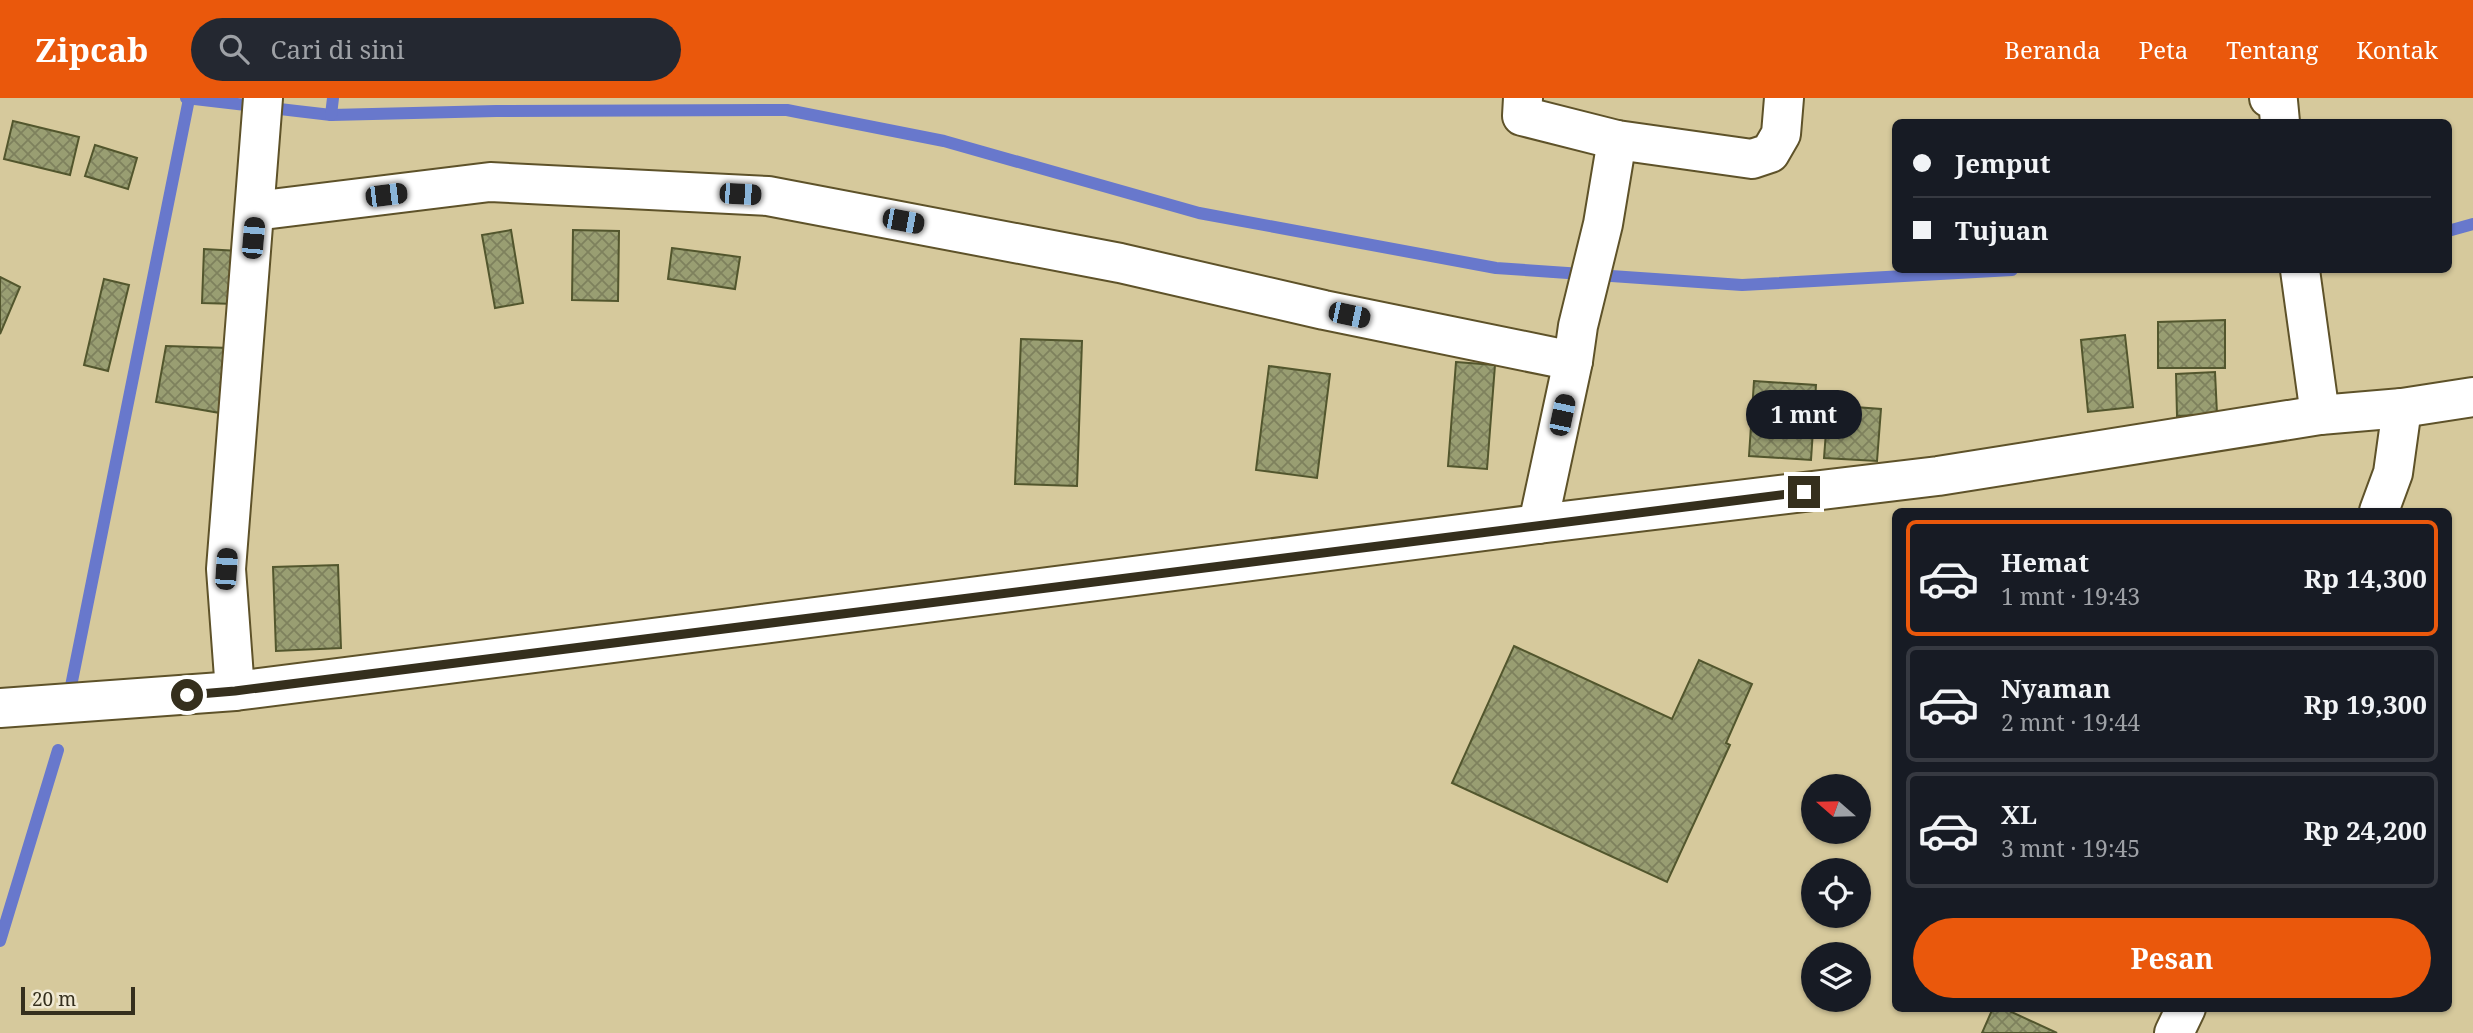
<!DOCTYPE html>
<html lang="id">
<head>
<meta charset="utf-8">
<style>
  body { margin:0; font-family:"Noto Serif",serif; background:#242831; color:#f1f3f6; height:100vh; display:flex; flex-direction:column; font-size:26px; white-space:nowrap }
  * { box-sizing:border-box; margin:0 }
  p { font-size:23px; color:#9ea1a6 }
  .icon { flex:none; width:38px; height:38px; fill:none; stroke:currentColor; stroke-width:2; stroke-linecap:round; stroke-linejoin:round }
  .map { position:relative; flex:1; overflow:hidden }
  .sheet { position:absolute; left:1892px; top:410px; width:560px; height:504px; display:flex; flex-direction:column; background:#171b24; border-radius:10px; box-shadow:0 2px 5px #0004 }
  .sheet>* { flex:none }
  .top-card { position:absolute; left:1892px; top:21px; width:560px; height:154px; border-radius:10px; box-shadow:0 2px 5px #0004; display:grid; align-content:center; height:154px; padding:0 21px; background:#171b24 }
  .needle { width:46px; rotate:290deg }
  .fabs { position:absolute; left:1801px; top:676px; display:grid; gap:14px }
  .fabs a { display:grid; place-items:center; width:70px; height:70px; border-radius:50%; background:#171b24; box-shadow:0 2px 5px #0004; font-size:35px }
  .scale { position:absolute; left:21px; bottom:18px; width:114px; box-sizing:border-box; padding-left:7px; border:4px solid #352f1d; border-top:0; font-size:19px; line-height:24px; white-space:nowrap; color:#352f1d; -webkit-text-stroke:5px #f0e9d3; paint-order:stroke }
  .end { position:absolute; width:32px; height:32px; margin:-16px; border:9px solid #352f1d; background:#fff; box-shadow:0 0 0 4px #fff }
  .from { border-radius:50% }
  .bubble { position:absolute; height:49px; border-radius:24px; background:#171b24; box-shadow:0 2px 5px #0004; font-size:23px; font-weight:700; line-height:49px; text-align:center }
  .car { position:absolute; width:21px; height:42px; margin:-21px -10px; border-radius:9px; box-shadow:0 0 5px 2px #0007; background:linear-gradient(#222 24%,#8ab4d8 0 40%,#222 0 76%,#8ab4d8 0 86%,#222 0) }
  .top-card b { display:flex; align-items:center; gap:24px; height:66px; font-size:26px }
  .top-card b+b { border-top:2px solid #363941 }
  .top-card i { width:18px; height:18px; background:#f1f3f6 }
  ul { padding:12px 0 0; list-style:none }
  li { display:flex; align-items:center; gap:21px; height:116px; margin:0 14px 10px; padding:0 7px; border:4px solid #363941; border-radius:10px }
  li div { flex:1 }
  li b { display:block; font-size:26px }
  li em { font-style:normal; font-weight:700 }
  li.current { border-color:#ea580c }
  li>.icon { width:63px; height:63px; stroke-width:1.5 }
  .primary-button { display:flex; gap:14px; margin-top:auto; padding:14px 21px }
  .primary-button a { flex:1; height:80px; border-radius:42px; background:#ea580c; color:#fff; font-size:28px; font-weight:700; line-height:80px; text-align:center }
  header { display:flex; align-items:center; gap:42px; box-sizing:border-box; height:98px; padding:0 35px; background:#ea580c; color:#fff }
  header strong { font-size:33px }
  nav { display:flex; gap:38px; margin-inline-start:auto; font-size:24px }
  .search { width:490px; height:63px; background:#242831; display:flex; align-items:center; gap:18px; box-sizing:border-box; padding:0 24px; border-radius:38px; color:#9ea1a6; font-size:26px }
  .map>svg:first-child { display:block }
  .lines { fill:none; stroke-linecap:round; stroke-linejoin:round }
  .stream { stroke:#6878cc; stroke-width:12 }
  .building { fill:url(#building-cross-hatch); stroke:#52562d; stroke-width:2 }
  .minor-casing { stroke:#5e5229; stroke-width:42 }
  .minor { stroke:#fff; stroke-width:38 }
  .route { stroke:#352f1d; stroke-width:9 }
</style>
</head>
<body>
<header>
<strong>Zipcab</strong>
<div class="search"><svg class="icon" aria-label="search" viewBox="0 0 24 24"><circle cx="10" cy="10" r="6"/><path d="M15 15l6 6"/></svg>Cari di sini</div>
<nav><a>Beranda</a><a>Peta</a><a>Tentang</a><a>Kontak</a></nav>
</header>
<div class="map">
<svg width="2473" height="935" viewBox="0 0 2473 935">
  <defs>
    <pattern id="building-cross-hatch" width="8" height="8" patternUnits="userSpaceOnUse" patternTransform="scale(1.75)"><rect width="8" height="8" fill="#999e72"/><path d="M0 0l8 8M0 8l8-8" fill="none" stroke="#7e815d"/></pattern>
  </defs>
  <rect width="100%" height="100%" fill="#d6c99c"/>
  <g class="lines">
    <g class="stream">
      <path d="M186,0l145,17 165,-4 291,-1 157,31 255,72 297,55 246,17 270,-15"/>
      <path d="M331,17l2,-17"/>
      <path d="M2448,133l25,-7"/>
      <path d="M69,598l120,-597"/>
      <path d="M0,843l58,-191"/>
    </g>
  </g>
  <g class="building">
    <path d="M13,23l66,16 -9,38 -66,-16z"/>
    <path d="M95,47l42,13 -9,31 -43,-13z"/>
    <path d="M511,132l12,73 -28,5 -13,-73z"/>
    <path d="M573,132l46,1 -1,70 -46,-1z"/>
    <path d="M672,150l68,9 -5,32 -67,-10z"/>
    <path d="M204,151l35,2 -3,53 -34,-1z"/>
    <path d="M0,179l20,10 -20,47z"/>
    <path d="M104,181l25,6 -21,86 -24,-6z"/>
    <path d="M2225,222v48h-67v-46z"/>
    <path d="M2125,237l8,72 -45,5 -7,-72z"/>
    <path d="M1021,241l61,2 -5,145 -62,-2z"/>
    <path d="M166,248l64,2 -10,65 -64,-11z"/>
    <path d="M1456,264l39,3 -8,104 -39,-3z"/>
    <path d="M1269,268l61,8 -13,104 -61,-8z"/>
    <path d="M2215,274l2,42 -40,2 -1,-42z"/>
    <path d="M1754,283l62,4 -5,75 -62,-4z"/>
    <path d="M1828,307l53,4 -4,52 -53,-3z"/>
    <path d="M338,467l3,83 -65,3 -3,-84z"/>
    <path d="M1514,548l158,73 27,-59 53,24 -26,59 4,2 -63,137 -215,-99z"/>
    <path d="M1993,910h10l54,25h-75z"/>
  </g>
  <g class="lines">
    <g class="minor-casing">
      <g id="minor">
        <path d="M1523,0l-1,18 95,24 135,19 18,-6 11,-19 3,-36"/>
        <path d="M2269,0l9,3 2,21"/>
        <path d="M255,113l235,-29 278,14 352,67 204,47 249,51"/>
        <path d="M2300,172l20,145"/>
        <path d="M2379,413l14,-38 9,-65"/>
        <path d="M1538,426l35,-163 5,-35 25,-102 14,-84"/>
        <path d="M235,593l-9,-122 37,-471"/>
        <path d="M0,610l235,-17 496,-63 807,-104 400,-48 382,-61 82,-7 71,-11"/>
        <path d="M2174,935l12,-25"/>
      </g>
    </g>
    <use href="#minor" class="minor"/>
  </g>
  <g class="lines">
    <path class="route" d="M187,597l48,-4 1569,-199"/>
  </g>
</svg>
<div class="fabs">
<a><svg class="needle" viewBox="-14 -14 28 28"><path d="M0-13l5 13h-10z" fill="#e53935"/><path d="M0 13l5-13h-10z" fill="#9ea1a6"/></svg></a>
<a><svg class="icon" aria-label="locate" viewBox="0 0 24 24"><circle cx="12" cy="12" r="6"/><path d="M12 2v4M12 18v4M2 12h4M18 12h4"/></svg></a>
<a><svg class="icon" aria-label="layers" viewBox="0 0 24 24"><path d="M12 4l9 5-9 5-9-5zM3 14l9 5 9-5"/></svg></a>
</div>
<div class="scale">20 m</div>
<i class="end from" style="left:187px;top:597px"></i>
<i class="end" style="left:1804px;top:394px"></i>
<div class="bubble" style="left:1746px;top:292px;width:116px">1 mnt</div>
<i class="car" style="left:740px;top:96px;rotate:93deg"></i>
<i class="car" style="left:386px;top:97px;rotate:83deg"></i>
<i class="car" style="left:903px;top:123px;rotate:101deg"></i>
<i class="car" style="left:253px;top:140px;rotate:5deg"></i>
<i class="car" style="left:1349px;top:217px;rotate:102deg"></i>
<i class="car" style="left:1562px;top:317px;rotate:12deg"></i>
<i class="car" style="left:226px;top:471px;rotate:4deg"></i>
<div class="top-card">
<b><i class="from"></i>Jemput</b>
<b><i></i>Tujuan</b>
</div>
<section class="sheet">
<ul>
<li class="current"><svg class="icon" aria-label="car" viewBox="0 0 24 24"><path d="M5 17H2v-5l4-1 3-4h7l3 4 3 1v5h-3M9 17h6M6 11h13"/><circle cx="7" cy="17" r="2"/><circle cx="17" cy="17" r="2"/></svg><div><b>Hemat</b><p>1 mnt · 19:43</p></div><em>Rp 14,300</em></li>
<li><svg class="icon" aria-label="car" viewBox="0 0 24 24"><path d="M5 17H2v-5l4-1 3-4h7l3 4 3 1v5h-3M9 17h6M6 11h13"/><circle cx="7" cy="17" r="2"/><circle cx="17" cy="17" r="2"/></svg><div><b>Nyaman</b><p>2 mnt · 19:44</p></div><em>Rp 19,300</em></li>
<li><svg class="icon" aria-label="car" viewBox="0 0 24 24"><path d="M5 17H2v-5l4-1 3-4h7l3 4 3 1v5h-3M9 17h6M6 11h13"/><circle cx="7" cy="17" r="2"/><circle cx="17" cy="17" r="2"/></svg><div><b>XL</b><p>3 mnt · 19:45</p></div><em>Rp 24,200</em></li>
</ul>
<div class="primary-button"><a>Pesan</a></div>
</section>
</div>
</body>
</html>
